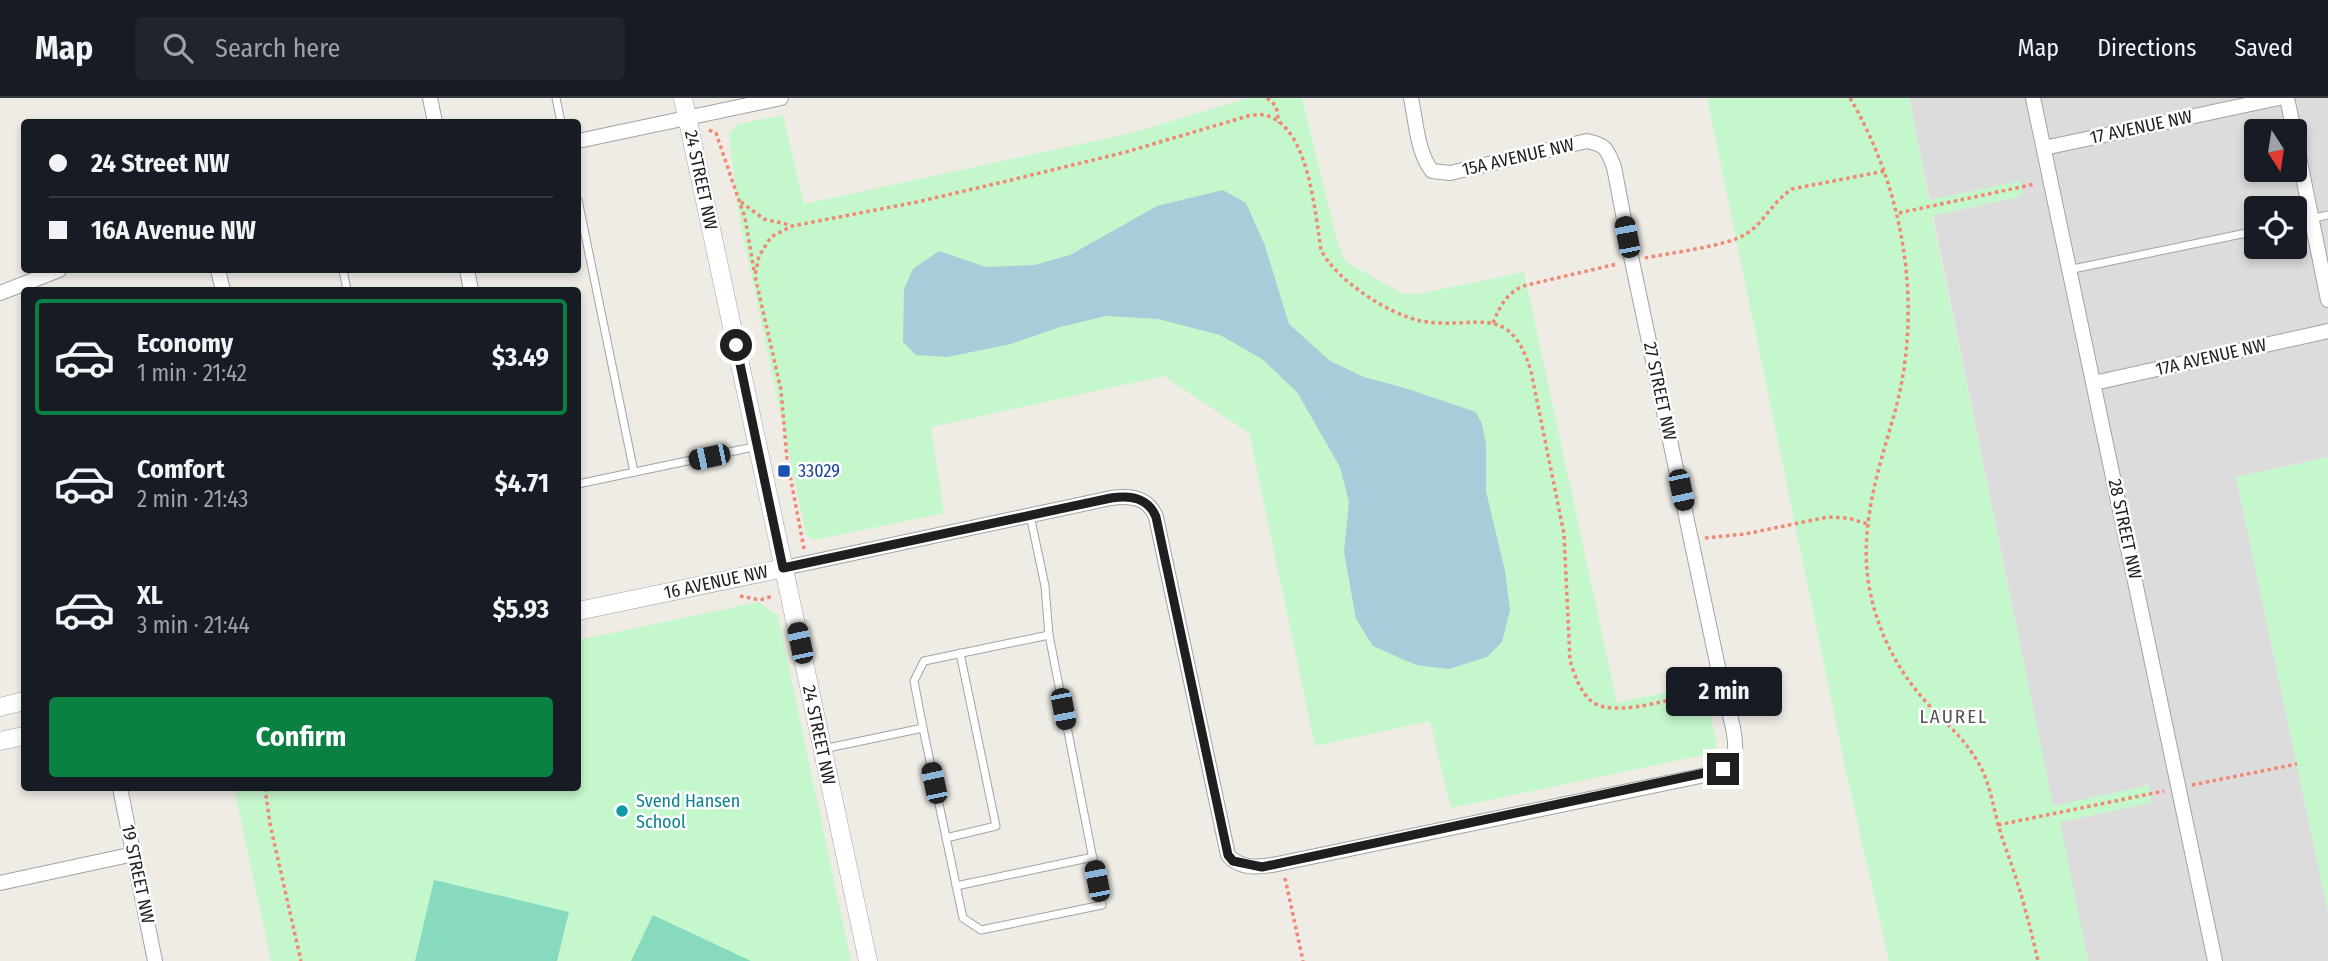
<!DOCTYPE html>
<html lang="en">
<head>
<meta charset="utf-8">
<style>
  body { margin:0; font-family:"Fira Sans Condensed",sans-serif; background:#20242c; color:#f1f3f6; height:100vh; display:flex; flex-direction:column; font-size:26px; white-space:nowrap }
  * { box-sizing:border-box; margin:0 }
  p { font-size:23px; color:#9ea1a6 }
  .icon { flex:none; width:38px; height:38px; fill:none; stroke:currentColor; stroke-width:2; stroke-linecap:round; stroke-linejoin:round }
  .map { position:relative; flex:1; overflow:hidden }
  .details { position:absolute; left:21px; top:189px; width:560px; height:504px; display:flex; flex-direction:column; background:#171b24; border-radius:7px; box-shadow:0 4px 10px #0003 }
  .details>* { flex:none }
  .guide { position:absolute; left:21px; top:21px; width:560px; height:154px; border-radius:7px; box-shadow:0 4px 10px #0003; display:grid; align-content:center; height:154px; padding:0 28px; background:#171b24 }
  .needle { width:46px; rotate:168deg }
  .tools { position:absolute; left:2244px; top:21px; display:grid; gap:14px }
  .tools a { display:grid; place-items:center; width:63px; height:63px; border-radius:7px; background:#171b24; box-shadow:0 4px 10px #0003; font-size:35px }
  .end { position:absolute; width:32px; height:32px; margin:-16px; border:9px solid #1f1f1f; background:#fff; box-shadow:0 0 0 4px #fff }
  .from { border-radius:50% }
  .bubble { position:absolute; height:49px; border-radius:7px; background:#171b24; box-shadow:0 4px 10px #0003; font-size:23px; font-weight:700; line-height:49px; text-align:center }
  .car { position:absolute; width:21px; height:42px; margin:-21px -10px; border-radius:9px; box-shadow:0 0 5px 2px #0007; background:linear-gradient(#222 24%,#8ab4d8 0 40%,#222 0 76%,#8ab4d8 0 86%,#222 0) }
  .guide b { display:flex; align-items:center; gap:24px; height:66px; font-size:26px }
  .guide b+b { border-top:2px solid #363941 }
  .guide i { width:18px; height:18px; background:#f1f3f6 }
  ul { padding:12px 0 0; list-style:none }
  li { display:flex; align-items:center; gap:21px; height:116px; margin:0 14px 10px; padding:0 14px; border:4px solid transparent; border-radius:7px }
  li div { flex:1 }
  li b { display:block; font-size:26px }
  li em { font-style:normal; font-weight:700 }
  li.active { border-color:#0b8043 }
  li>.icon { width:63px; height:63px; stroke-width:1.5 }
  .primary-button { display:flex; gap:14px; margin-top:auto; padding:14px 28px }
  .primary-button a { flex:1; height:80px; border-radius:7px; background:#0b8043; color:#fff; font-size:28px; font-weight:700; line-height:80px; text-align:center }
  header { display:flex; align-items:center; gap:42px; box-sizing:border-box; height:98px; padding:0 35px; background:#171b24; border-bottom:2px solid #363941 }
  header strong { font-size:33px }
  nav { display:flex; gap:38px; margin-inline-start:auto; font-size:24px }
  .search { width:490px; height:63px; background:#20242c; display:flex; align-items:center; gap:18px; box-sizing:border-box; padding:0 24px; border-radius:7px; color:#9ea1a6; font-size:26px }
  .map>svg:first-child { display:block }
  .residential { fill:#dddcdc; fill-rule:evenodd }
  .park { fill:#c5f7cc }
  .pitch { fill:#88dabf }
  .water { fill:#a8ccda }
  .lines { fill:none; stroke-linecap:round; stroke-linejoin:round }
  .service-casing { stroke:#a3a3a3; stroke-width:9 }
  .minor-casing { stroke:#a3a3a3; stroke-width:16 }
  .tertiary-casing { stroke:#a3a3a3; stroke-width:19 }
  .path { stroke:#f28773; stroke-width:3.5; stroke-dasharray:3.5 3.5; stroke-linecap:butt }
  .service { stroke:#fff; stroke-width:7 }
  .minor { stroke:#fff; stroke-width:14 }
  .tertiary { stroke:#fff; stroke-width:18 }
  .route { stroke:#1f1f1f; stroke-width:9 }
  .transit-dot { fill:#1a4fb4; stroke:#fff; stroke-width:2.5 }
  .culture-dot { fill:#0f9aa8; stroke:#fff; stroke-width:2.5 }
  .labels { text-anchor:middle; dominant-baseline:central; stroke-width:5; stroke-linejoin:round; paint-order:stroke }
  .street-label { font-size:18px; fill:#1f1f1f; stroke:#fff }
  .transit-label { font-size:18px; fill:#164399; stroke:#fff; text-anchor:start }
  .culture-label { font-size:18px; fill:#0d838f; stroke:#fff; text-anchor:start }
  .neighbourhood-label { font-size:19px; letter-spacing:2px; fill:#525252; stroke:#fff }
</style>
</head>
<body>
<header>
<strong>Map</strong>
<div class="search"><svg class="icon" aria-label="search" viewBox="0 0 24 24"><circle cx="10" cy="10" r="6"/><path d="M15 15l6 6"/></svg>Search here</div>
<nav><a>Map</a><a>Directions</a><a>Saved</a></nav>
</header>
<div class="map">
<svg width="2328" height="863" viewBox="0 0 2328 863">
  <rect width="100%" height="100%" fill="#efece6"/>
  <path class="residential" d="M1909,0h419v359l-92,20 92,435v49h-240l-29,-139 -6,-15zM2256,33h38v39h-38zM2256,110h38v39h-38z"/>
  <g class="park">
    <path d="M1248,0h54l36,146 7,17 58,33h15l106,-22 93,431 86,-19 14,60 -4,9 -262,55 -21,-87 -115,25 -66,-313 -85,-57 -233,51 13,86 -129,27 -9,-5 -67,-318 -10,-83 9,-10 45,-9 21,89 327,-71z"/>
    <path d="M1707,0h202l20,102 91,-19 3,15 -91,20 121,590 96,-21 2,18 -91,19 28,139h-199l-42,-185z"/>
    <path d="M2328,359v455l-92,-435z"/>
    <path d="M759,504l19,14 73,345h-580l-37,-173h344v-148z"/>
  </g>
  <g class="pitch">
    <path d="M434,782l135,32 -12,49h-142z"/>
    <path d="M653,817l98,46h-120z"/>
  </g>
  <path class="water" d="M1223,92l23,13 19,43 24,78 41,37 34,16 41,11 71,24 6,12 4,20v47l19,80 5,39 -8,32 -15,15 -38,12 -33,-4 -43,-19 -17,-27 -12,-67 5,-50 -9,-35 -43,-75 -35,-33 -42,-24 -62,-16 -52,-3 -46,11 -49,17 -64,13 -31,-2 -13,-13 1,-53 9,-20 26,-18 47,16 48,-2 36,-10 87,-49z"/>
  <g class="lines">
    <g class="service-casing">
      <g id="service">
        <path d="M556,0l5,24"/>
        <path d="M578,102l56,272"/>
        <path d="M2294,125l34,-8"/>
        <path d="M343,172l4,20"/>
        <path d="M2068,172l188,-39"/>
        <path d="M578,386l180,-38"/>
        <path d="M923,630l-9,-47 10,-20 125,-26"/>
        <path d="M823,651l100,-21 40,190 18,12 121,-25 -53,-270 -4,-49 -15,-71"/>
        <path d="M946,740l50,-12 -36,-173"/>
        <path d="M956,788l137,-29"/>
      </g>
    </g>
    <g class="minor-casing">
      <g id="minor">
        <path d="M430,0l5,24"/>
        <path d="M2033,0l182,863"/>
        <path d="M2287,0l7,33"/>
        <path d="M2294,34l34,168"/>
        <path d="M578,43l203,-43"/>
        <path d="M2044,50l235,-50"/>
        <path d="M218,172l5,20"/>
        <path d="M467,172l4,20"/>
        <path d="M0,195l59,-23"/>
        <path d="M2094,285l234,-52"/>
        <path d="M784,470l327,-70c19,-3 37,-1 45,19l72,338c13,16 36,12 54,8l428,-89 13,-5 11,-7c5,-25 -6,-51 -12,-76l-90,-425 -18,-94c-7,-18 -8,-22 -27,-26l-137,32 -18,-2c-15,-19 -16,-50 -21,-73"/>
        <path d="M120,690l35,173"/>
        <path d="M0,785l134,-29"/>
      </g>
    </g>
    <g class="tertiary-casing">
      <g id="tertiary">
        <path d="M683,0l185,863"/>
        <path d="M578,513l206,-43"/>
        <path d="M0,609l24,-6"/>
        <path d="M0,643l24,-5"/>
      </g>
    </g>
    <g class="path">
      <path d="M1267,0l9,8 3,17"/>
      <path d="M1850,0c55,94 74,211 44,317 -16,56 -35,112 -25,171 8,45 28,84 58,117 17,19 36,34 49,56 13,20 16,42 22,65 4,15 10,30 15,45 10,30 18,61 25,92"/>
      <path d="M709,32l7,3 29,85 9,52"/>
      <path d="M741,104l23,17 26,6"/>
      <path d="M1899,115l136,-29"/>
      <path d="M1645,160c24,-5 83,-12 101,-24 19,-12 25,-31 46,-45l93,-18"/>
      <path d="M1493,225c7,-17 13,-29 30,-37l94,-22"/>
      <path d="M1705,440l40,-4 83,-17 20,1 20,6"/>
      <path d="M804,451l-17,-90 -6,-69 -26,-114 4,-20 12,-19 21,-11 125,-24 90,-21 119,-29 122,-36c5,-1 12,-2 16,-1 45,9 51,99 57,135 15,30 67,64 100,71 54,10 88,-22 110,50l33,163 6,126c4,14 11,35 24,43 26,15 86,-7 114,-13"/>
      <path d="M740,498l20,4 13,-4"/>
      <path d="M2192,687l105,-21"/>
      <path d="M265,690l5,36 31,137"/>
      <path d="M1998,727l166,-34"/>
      <path d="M1285,780l18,83"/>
    </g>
    <use href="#service" class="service"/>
    <use href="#minor" class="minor"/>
    <use href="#tertiary" class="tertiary"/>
  </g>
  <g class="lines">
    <path class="route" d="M736,247l47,223 328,-70c19,-3 37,-1 45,19l72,338 5,6 29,6 461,-98"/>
  </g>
  <rect class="transit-dot" x="777" y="366" width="14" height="14" rx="3.5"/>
  <circle class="culture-dot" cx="622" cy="713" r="7"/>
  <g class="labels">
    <g class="street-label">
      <text transform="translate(2141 29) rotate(-12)">17 AVENUE NW</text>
      <text transform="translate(1518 59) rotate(-13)">15A AVENUE NW</text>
      <text transform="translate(701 82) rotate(78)">24 STREET NW</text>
      <text transform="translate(2211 259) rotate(-13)">17A AVENUE NW</text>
      <text transform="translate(1660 293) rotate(78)">27 STREET NW</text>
      <text transform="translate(2125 431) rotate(78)">28 STREET NW</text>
      <text transform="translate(716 484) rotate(-12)">16 AVENUE NW</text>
      <text transform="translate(819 637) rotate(78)">24 STREET NW</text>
      <text transform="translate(138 776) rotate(78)">19 STREET NW</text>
    </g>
    <g class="transit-label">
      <text x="798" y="373">33029</text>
    </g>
    <g class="culture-label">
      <text x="636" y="703">Svend Hansen<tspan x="636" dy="21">School</tspan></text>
    </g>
    <g class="neighbourhood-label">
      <text x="1954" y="618">LAUREL</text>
    </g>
  </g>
</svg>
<div class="tools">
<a><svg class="needle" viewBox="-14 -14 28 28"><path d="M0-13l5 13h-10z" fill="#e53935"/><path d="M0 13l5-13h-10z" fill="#9ea1a6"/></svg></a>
<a><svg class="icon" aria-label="locate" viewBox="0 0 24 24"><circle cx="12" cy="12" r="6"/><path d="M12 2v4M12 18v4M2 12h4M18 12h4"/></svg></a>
</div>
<i class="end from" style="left:736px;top:247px"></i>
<i class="end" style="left:1723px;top:671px"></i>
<div class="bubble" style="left:1666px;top:569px;width:116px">2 min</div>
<i class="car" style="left:1627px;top:139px;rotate:349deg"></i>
<i class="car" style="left:709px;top:359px;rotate:258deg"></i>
<i class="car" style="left:1681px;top:392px;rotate:168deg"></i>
<i class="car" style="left:800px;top:545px;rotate:348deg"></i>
<i class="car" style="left:1063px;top:611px;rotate:169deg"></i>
<i class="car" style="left:934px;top:685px;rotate:348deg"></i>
<i class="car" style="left:1097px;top:783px;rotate:349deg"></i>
<div class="guide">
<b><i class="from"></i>24 Street NW</b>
<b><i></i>16A Avenue NW</b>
</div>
<section class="details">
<ul>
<li class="active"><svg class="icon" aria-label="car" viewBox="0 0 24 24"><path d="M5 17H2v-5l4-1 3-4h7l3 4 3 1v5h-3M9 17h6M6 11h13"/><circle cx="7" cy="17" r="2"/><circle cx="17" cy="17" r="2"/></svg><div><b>Economy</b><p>1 min · 21:42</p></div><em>$3.49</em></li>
<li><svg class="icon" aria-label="car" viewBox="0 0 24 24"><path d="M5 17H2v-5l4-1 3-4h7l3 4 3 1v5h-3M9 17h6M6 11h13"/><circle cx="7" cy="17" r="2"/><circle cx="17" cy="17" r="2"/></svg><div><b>Comfort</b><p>2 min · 21:43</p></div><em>$4.71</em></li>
<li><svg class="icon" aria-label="car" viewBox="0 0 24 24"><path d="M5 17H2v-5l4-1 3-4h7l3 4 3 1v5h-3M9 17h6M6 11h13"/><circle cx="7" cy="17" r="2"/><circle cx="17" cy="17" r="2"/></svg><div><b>XL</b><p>3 min · 21:44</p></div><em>$5.93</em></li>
</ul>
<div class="primary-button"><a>Confirm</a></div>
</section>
</div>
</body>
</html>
